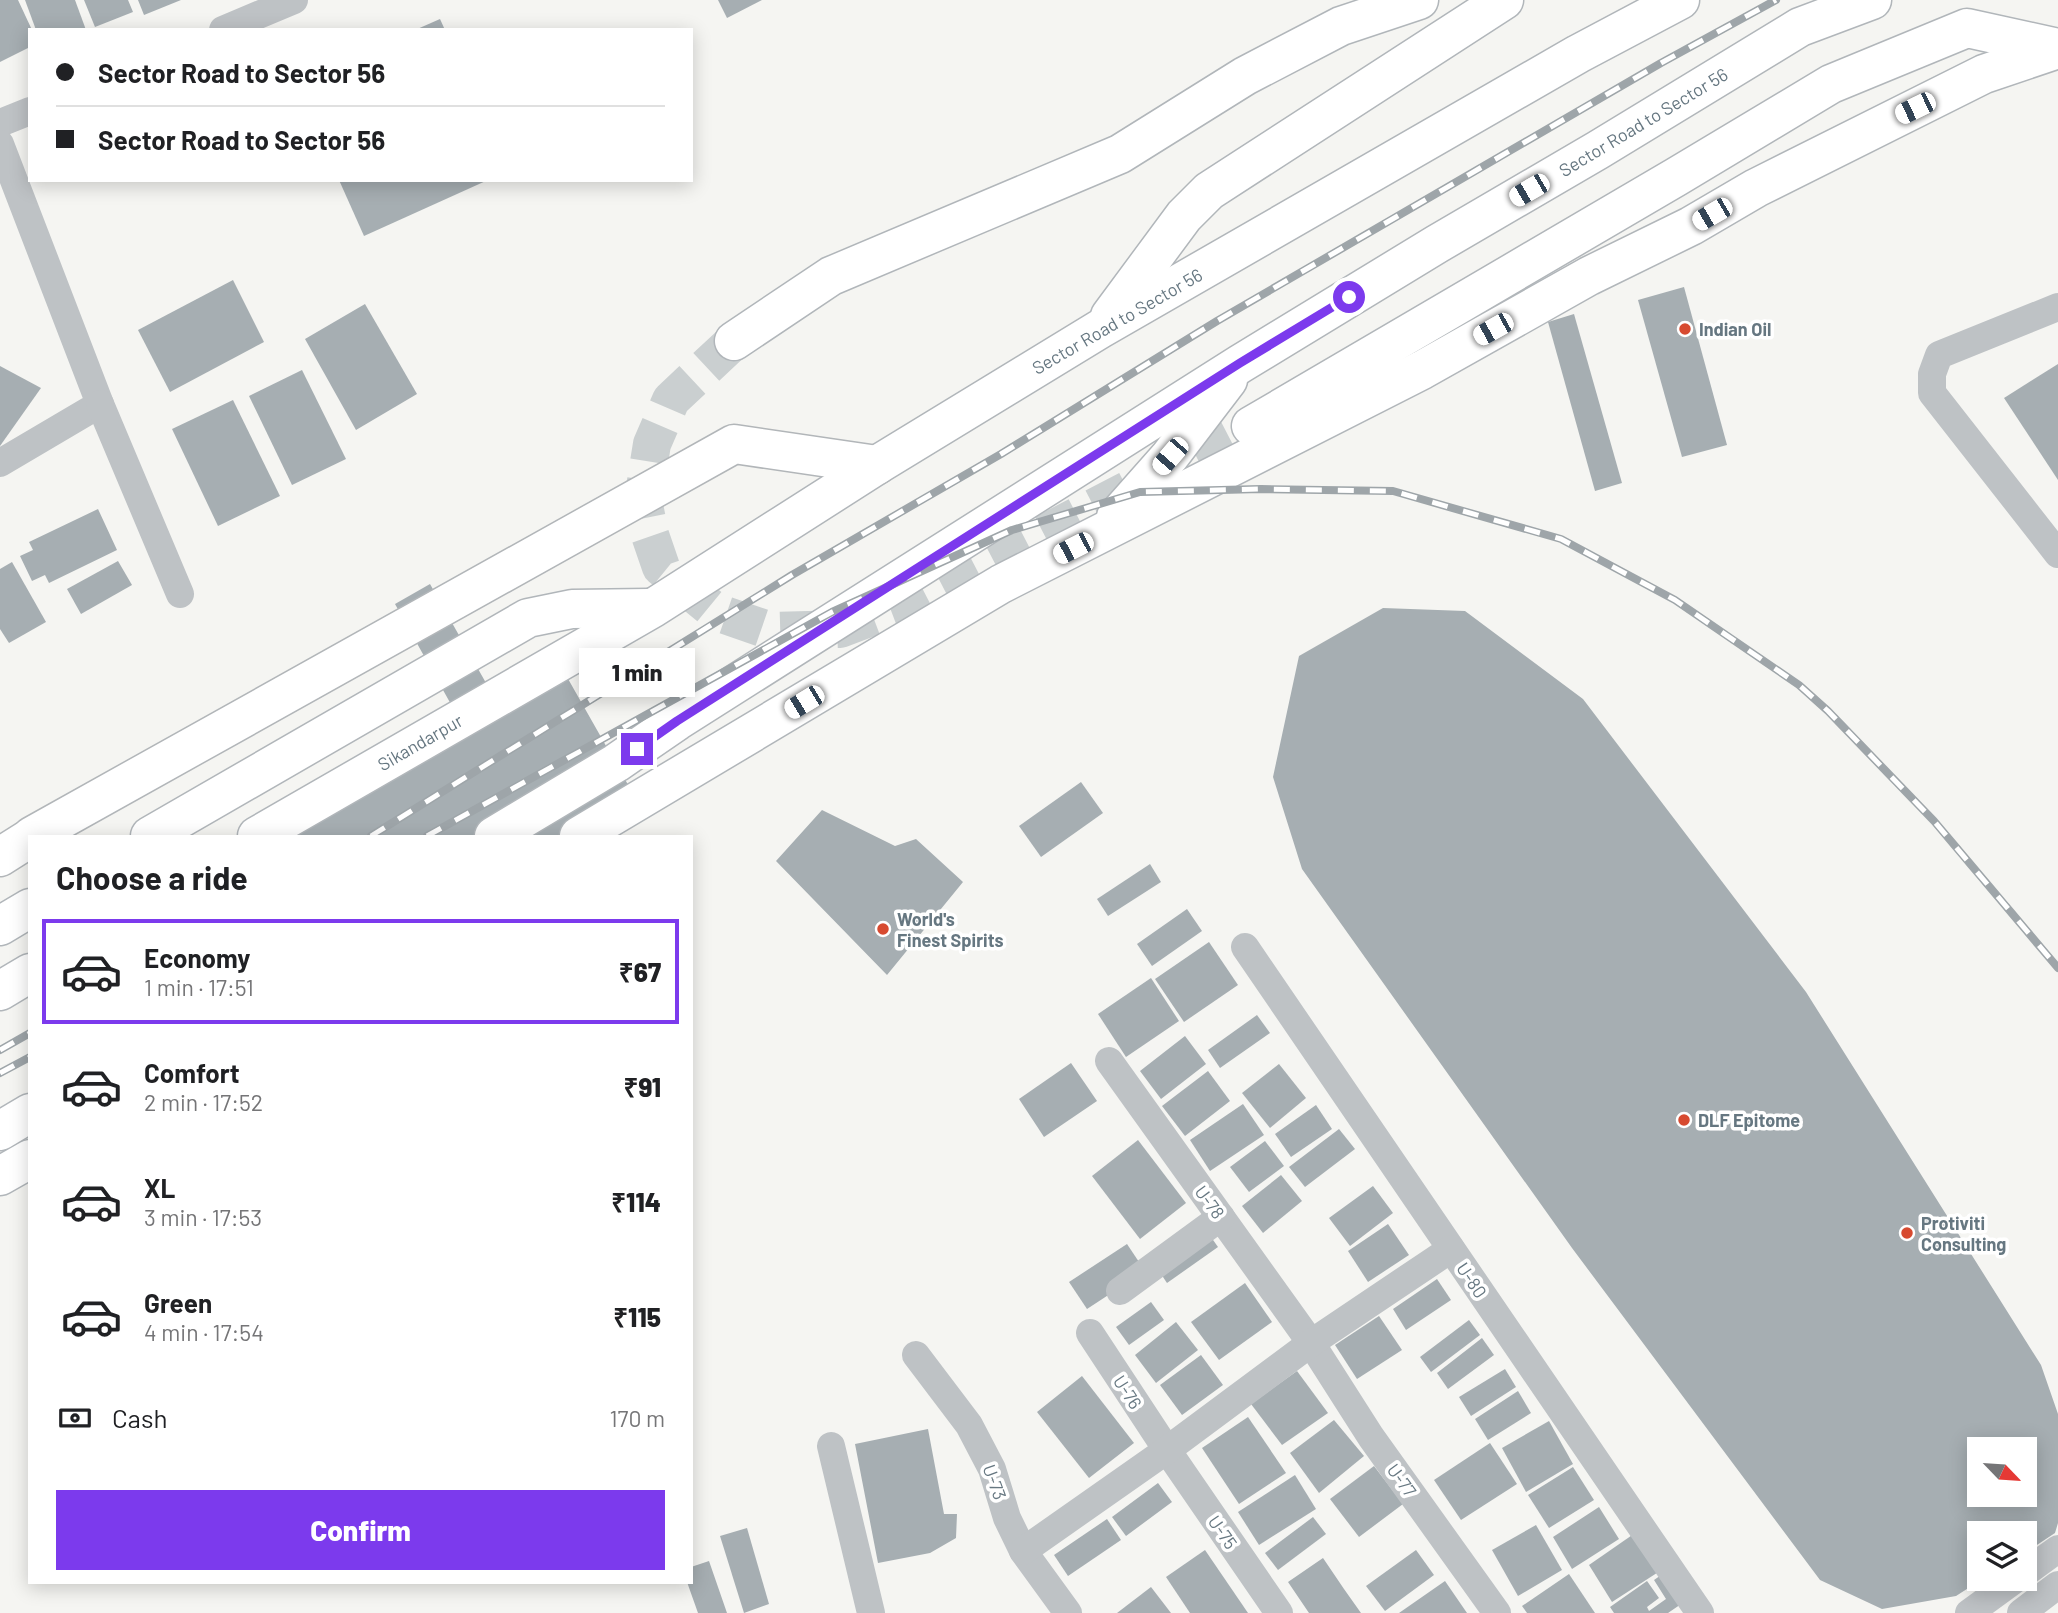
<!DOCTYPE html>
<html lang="en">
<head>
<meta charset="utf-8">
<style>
  body { margin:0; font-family:Barlow,sans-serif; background:#f2f2f2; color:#202124; height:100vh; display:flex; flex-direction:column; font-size:26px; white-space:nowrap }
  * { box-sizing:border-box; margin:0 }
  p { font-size:23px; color:#757577 }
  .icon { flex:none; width:38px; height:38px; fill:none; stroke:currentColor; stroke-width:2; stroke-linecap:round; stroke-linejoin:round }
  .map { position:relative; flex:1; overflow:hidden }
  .details { position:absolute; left:28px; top:835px; width:665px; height:749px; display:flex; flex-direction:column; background:#fff; border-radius:0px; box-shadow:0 4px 18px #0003 }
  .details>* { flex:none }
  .hud { position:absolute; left:28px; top:28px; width:665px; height:154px; border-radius:0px; box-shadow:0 4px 18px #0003; display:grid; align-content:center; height:154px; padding:0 28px; background:#fff }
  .needle { width:46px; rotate:115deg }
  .buttons { position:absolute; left:1967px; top:1437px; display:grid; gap:14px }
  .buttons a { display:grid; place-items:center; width:70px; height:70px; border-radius:0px; background:#fff; box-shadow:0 4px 18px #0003; font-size:35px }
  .end { position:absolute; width:32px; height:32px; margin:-16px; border:9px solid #7c3aed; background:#fff; box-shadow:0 0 0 4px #fff }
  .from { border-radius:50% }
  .bubble { position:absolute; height:49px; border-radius:0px; background:#fff; box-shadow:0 4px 18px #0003; font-size:23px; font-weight:800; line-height:49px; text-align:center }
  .car { position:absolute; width:21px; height:42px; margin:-21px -10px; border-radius:9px; box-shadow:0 0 5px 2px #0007; background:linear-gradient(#fff 24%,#345 0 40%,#fff 0 76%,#345 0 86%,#fff 0) }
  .hud b { display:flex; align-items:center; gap:24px; height:66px; font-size:26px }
  .hud b+b { border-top:2px solid #e0e0e0 }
  .hud i { width:18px; height:18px; background:#202124 }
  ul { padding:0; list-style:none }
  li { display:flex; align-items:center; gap:21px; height:105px; margin:0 14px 10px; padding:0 14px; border:4px solid transparent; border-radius:0px }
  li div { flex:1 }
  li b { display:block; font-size:26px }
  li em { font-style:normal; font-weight:800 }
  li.selected { border-color:#7c3aed }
  li>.icon { width:63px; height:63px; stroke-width:1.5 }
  h2 { padding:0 28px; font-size:32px; line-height:84px }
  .pay { display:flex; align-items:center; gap:18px; height:77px; padding:0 28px; font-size:26px }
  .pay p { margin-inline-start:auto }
  .primary-button { display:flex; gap:14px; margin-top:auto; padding:14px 28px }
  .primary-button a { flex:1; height:80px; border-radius:0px; background:#7c3aed; color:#fff; font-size:28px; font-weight:800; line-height:80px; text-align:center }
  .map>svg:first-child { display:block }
  .building { fill:#a6aeb2; fill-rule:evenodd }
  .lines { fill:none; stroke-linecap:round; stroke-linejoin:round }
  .secondary-tunnel { stroke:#cacfd0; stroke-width:38; stroke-dasharray:38 19; stroke-linecap:butt }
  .secondary-casing { stroke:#b1b6ba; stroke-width:41 }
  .primary-casing { stroke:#b2b6b9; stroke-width:41 }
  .street { stroke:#bec2c5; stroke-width:28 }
  .secondary { stroke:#fff; stroke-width:38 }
  .primary { stroke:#fff; stroke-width:38 }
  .rail-casing { stroke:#9ea5a9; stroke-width:8 }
  .rail { stroke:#fff; stroke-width:5; stroke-dasharray:16; stroke-linecap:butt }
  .route { stroke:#7c3aed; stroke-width:9 }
  .poi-dot { fill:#d74a30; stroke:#fff; stroke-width:2.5 }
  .labels { text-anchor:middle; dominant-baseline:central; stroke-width:7; stroke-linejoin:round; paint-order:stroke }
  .street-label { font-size:18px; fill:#667781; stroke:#fff }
  .poi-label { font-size:18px; font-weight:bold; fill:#667781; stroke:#fff; text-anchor:start }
</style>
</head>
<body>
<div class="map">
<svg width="2058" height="1613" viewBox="0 0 2058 1613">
  <rect width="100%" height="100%" fill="#f5f5f2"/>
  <g class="building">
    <path d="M0,0h18l14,30h-2v17l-30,15z"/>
    <path d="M25,0h50l11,30h-50z"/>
    <path d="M84,0h44l5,12 -38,15z"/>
    <path d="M138,0h43l-37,15z"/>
    <path d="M718,0h44l-35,18z"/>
    <path d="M440,19l5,11h-30z"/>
    <path d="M339,180h149l-124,56z"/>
    <path d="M233,280l31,62 -94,50 -32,-62z"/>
    <path d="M1684,287l43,158 -45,12 -44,-157z"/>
    <path d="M365,304l52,90 -61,36 -51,-91z"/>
    <path d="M1574,314l48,169 -27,8 -47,-169z"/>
    <path d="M2058,364v116l-54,-82z"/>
    <path d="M0,366l41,22 -41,58z"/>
    <path d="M302,370l44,89 -54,26 -43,-89z"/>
    <path d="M233,400l47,96 -62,30 -46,-97z"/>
    <path d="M98,509l19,41 -68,33 -4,-8 -13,6 -12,-25 13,-6 -4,-8z"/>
    <path d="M118,561l14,24 -51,29 -14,-25z"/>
    <path d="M12,562l34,60 -37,21 -9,-14v-60z"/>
    <path d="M430,584l73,129 64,-36 68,120 -62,39h-286l180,-103 -72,-129z"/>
    <path d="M1383,608l82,3 118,88 223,293 235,373 17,49v109l-3,10 -30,20v-20h-46v45h5l-28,18 -74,13 -62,-29 -248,-332 -270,-379 -29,-92 26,-121zM1979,1449h46v45h-46z"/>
    <path d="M1081,782l22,31 -62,44 -22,-31z"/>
    <path d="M822,810l73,36 21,-7 47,43 -76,93 -111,-114z"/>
    <path d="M1150,864l11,18 -53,34 -11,-17z"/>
    <path d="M1187,909l15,22 -50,35 -15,-22z"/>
    <path d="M1209,942l29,43 -54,37 -29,-43z"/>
    <path d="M1151,978l28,43 -53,36 -28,-43z"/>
    <path d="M1257,1015l13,18 -50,35 -12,-18z"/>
    <path d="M1185,1036l21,28 -45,35 -21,-28z"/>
    <path d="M1071,1063l26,38 -53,36 -25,-38z"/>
    <path d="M1279,1064l27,34 -36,30 -28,-35z"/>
    <path d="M1208,1071l22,30 -45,35 -23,-30z"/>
    <path d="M1243,1104l21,31 -54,36 -20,-31z"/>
    <path d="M1316,1105l16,24 -41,28 -16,-23z"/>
    <path d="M1339,1129l16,20 -50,38 -16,-20z"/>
    <path d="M1138,1140l48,63 -46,36 -48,-63z"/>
    <path d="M1265,1141l19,25 -35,26 -19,-25z"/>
    <path d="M1281,1175l21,26 -39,32 -21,-27z"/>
    <path d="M1373,1186l20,27 -43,33 -21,-28z"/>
    <path d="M1388,1224l21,31 -41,27 -20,-31z"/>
    <path d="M1206,1230l12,17 -51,36 -12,-18z"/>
    <path d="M1127,1244l18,27 -58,38 -18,-27z"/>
    <path d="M1437,1279l14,21 -45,30 -13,-21z"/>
    <path d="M1245,1283l27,39 -53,38 -28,-38z"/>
    <path d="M1151,1302l13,18 -35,25 -13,-18z"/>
    <path d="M1379,1316l23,34 -45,29 -22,-34z"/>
    <path d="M1469,1320l11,15 -49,37 -11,-15z"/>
    <path d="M1176,1322l22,28 -42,33 -21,-28z"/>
    <path d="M1482,1338l12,17 -46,34 -11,-16z"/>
    <path d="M1201,1355l22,30 -41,30 -22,-30z"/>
    <path d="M1505,1369l11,18 -45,29 -12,-19z"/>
    <path d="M1297,1371l31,42 -46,32 -31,-41z"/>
    <path d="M1082,1376l52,67 -45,35 -52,-66z"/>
    <path d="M1518,1391l13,22 -43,27 -13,-21z"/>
    <path d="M1248,1417l38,56 -47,31 -37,-56z"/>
    <path d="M1334,1420l30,36 -45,37 -29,-40z"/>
    <path d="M1549,1421l24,43 -47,28 -24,-44z"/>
    <path d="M928,1429l16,85h13l-1,24 -26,15 -52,10 -23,-119z"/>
    <path d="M1490,1443l27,41 -56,36 -27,-40z"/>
    <path d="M1374,1466l29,38 -44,33 -29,-38z"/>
    <path d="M1573,1467l21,33 -45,28 -21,-33z"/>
    <path d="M1295,1475l21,34 -57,36 -21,-33z"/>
    <path d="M1158,1483l14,19 -46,34 -14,-19z"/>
    <path d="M1599,1507l20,32 -47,30 -19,-32z"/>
    <path d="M1313,1517l13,17 -48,36 -13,-17z"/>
    <path d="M1107,1519l14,21 -53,36 -14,-21z"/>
    <path d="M1536,1525l26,45 -44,26 -26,-46z"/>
    <path d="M747,1528l22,76 -25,9 -24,-77z"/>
    <path d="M1638,1531l25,38 -51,33 -23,-37z"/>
    <path d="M1205,1550l43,63h-58l-24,-36z"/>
    <path d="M1416,1550l18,25 -49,36 -19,-25z"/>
    <path d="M1323,1558l21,31 17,24h-52l-21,-31z"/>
    <path d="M709,1561l18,52h-29l-11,-31h4v-15z"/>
    <path d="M1667,1571l20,29 -19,13h-54l-4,-6 37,-26 12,17 -12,9 2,4 17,-12 -12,-19z"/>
    <path d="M1569,1574l26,39h-68l-5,-7z"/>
    <path d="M1445,1581l22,32h-68z"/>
    <path d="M1151,1587l20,26h-54z"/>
  </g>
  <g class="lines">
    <path class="secondary-tunnel" d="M734,341l-63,59 -19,44 -9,56 7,35 11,32 55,45 55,19 69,-2 74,-28 337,-175"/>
    <g class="secondary-casing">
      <g id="secondary">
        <path d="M1110,316l74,-100 25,-25 295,-191"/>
        <path d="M734,341l97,-65 289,-122 125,-78 96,-50 78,-26"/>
        <path d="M1251,426l425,-249 155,-93 136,-56 91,20"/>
        <path d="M1116,517l54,-61 58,-76"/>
        <path d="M150,836l378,-218 44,-9 77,-1"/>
        <path d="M257,836l396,-228 224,-143 223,-136 478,-275 102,-54"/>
        <path d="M494,836l122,-73 61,-42 563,-357 197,-120 161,-94 202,-123 72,-27"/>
        <path d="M579,836l422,-252 421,-214 167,-94 102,-50 65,-38 228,-114 74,-25"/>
        <path d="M0,926l30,-18"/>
        <path d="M0,991l30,-18"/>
        <path d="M0,1131l30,-18"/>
        <path d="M0,1176l30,-17"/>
      </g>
    </g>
    <g class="primary-casing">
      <g id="primary">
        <path d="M32,836l702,-392 143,21"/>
        <path d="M0,857l30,-19"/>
      </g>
    </g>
    <g class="street">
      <path d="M223,30l71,-30"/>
      <path d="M0,123l30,-12"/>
      <path d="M0,144l100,260 -100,59"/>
      <path d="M2058,307l-119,48 -7,19v19l126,161"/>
      <path d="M100,404l80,190"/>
      <path d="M1245,947l455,666"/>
      <path d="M1109,1061l202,282 60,94 126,176"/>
      <path d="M1120,1291l101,-74"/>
      <path d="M1090,1333l77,117 112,163"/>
      <path d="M916,1355l53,70 23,44 15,49 16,33 45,62"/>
      <path d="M831,1446l40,167"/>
      <path d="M1023,1551l144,-101 144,-107 140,-94"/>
      <path d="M2025,1573l33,-24"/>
      <path d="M1969,1613l48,-35"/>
      <path d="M2021,1613l37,-28"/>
    </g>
    <use href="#secondary" class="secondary"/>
    <use href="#primary" class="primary"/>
    <g class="rail-casing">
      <g id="rail">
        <path d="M371,836l421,-261 209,-121 216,-133 444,-258 115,-63"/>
        <path d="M427,836l405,-224 180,-82 128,-38 121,-3 132,2 168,48 114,61 124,85 29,26 106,110 124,147"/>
        <path d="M0,1050l30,-17"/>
        <path d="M0,1073l30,-16"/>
      </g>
    </g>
    <use href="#rail" class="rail"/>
  </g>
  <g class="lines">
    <path class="route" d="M637,749l40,-28 563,-358 109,-66"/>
  </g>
  <g class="poi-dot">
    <circle cx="1685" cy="329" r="7"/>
    <circle cx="883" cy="929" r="7"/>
    <circle cx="1684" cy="1120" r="7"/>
    <circle cx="1907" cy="1233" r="7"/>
  </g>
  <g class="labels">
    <g class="street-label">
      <text transform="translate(1643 122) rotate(-31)">Sector Road to Sector 56</text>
      <text transform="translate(1117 321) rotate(-30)">Sector Road to Sector 56</text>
      <text transform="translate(420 742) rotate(-30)">Sikandarpur</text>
      <text transform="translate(1210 1202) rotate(54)">U-78</text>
      <text transform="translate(1472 1280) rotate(56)">U-80</text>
      <text transform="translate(1128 1392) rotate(57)">U-76</text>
      <text transform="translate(1402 1480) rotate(54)">U-77</text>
      <text transform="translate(995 1482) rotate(70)">U-73</text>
      <text transform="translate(1223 1532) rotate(55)">U-75</text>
    </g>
    <g class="poi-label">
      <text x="1699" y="329">Indian Oil</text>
      <text x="897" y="919">World's<tspan x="897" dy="21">Finest Spirits</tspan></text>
      <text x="1698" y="1120">DLF Epitome</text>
      <text x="1921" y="1223">Protiviti<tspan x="1921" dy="21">Consulting</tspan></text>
    </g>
  </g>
</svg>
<div class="buttons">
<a><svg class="needle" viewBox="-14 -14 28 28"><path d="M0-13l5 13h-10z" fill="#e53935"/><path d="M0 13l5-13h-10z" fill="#757577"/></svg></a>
<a><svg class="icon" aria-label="layers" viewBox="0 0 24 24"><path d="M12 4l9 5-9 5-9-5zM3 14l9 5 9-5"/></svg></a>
</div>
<i class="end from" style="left:1349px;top:297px"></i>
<i class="end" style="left:637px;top:749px"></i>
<div class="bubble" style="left:579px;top:648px;width:116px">1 min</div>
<i class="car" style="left:1915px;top:108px;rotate:244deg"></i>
<i class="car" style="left:1529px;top:190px;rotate:240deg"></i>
<i class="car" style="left:1712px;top:214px;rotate:240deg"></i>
<i class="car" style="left:1493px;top:329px;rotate:241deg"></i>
<i class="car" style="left:1170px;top:456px;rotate:221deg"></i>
<i class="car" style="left:1073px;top:548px;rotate:243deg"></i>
<i class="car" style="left:804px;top:702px;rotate:239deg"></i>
<div class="hud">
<b><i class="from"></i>Sector Road to Sector 56</b>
<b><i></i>Sector Road to Sector 56</b>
</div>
<section class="details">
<h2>Choose a ride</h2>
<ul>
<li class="selected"><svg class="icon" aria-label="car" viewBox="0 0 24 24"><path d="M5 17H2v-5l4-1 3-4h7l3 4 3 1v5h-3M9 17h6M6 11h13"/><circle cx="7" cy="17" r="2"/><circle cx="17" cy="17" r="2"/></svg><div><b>Economy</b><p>1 min · 17:51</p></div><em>₹67</em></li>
<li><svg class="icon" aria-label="car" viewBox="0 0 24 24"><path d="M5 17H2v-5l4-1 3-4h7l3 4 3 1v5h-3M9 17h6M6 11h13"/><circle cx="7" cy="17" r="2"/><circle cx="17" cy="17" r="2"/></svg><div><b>Comfort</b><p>2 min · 17:52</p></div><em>₹91</em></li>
<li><svg class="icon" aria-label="car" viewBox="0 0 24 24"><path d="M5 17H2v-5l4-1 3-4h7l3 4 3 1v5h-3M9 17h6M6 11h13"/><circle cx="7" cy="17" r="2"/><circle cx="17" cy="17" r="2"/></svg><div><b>XL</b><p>3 min · 17:53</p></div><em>₹114</em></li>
<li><svg class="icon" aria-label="car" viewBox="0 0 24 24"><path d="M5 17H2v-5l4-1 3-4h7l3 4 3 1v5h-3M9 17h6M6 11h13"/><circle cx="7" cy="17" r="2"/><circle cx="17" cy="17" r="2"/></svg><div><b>Green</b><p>4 min · 17:54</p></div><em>₹115</em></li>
</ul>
<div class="pay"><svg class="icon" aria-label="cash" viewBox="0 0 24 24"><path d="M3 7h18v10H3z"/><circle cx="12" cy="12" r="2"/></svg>Cash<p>170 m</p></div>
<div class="primary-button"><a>Confirm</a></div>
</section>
</div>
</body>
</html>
